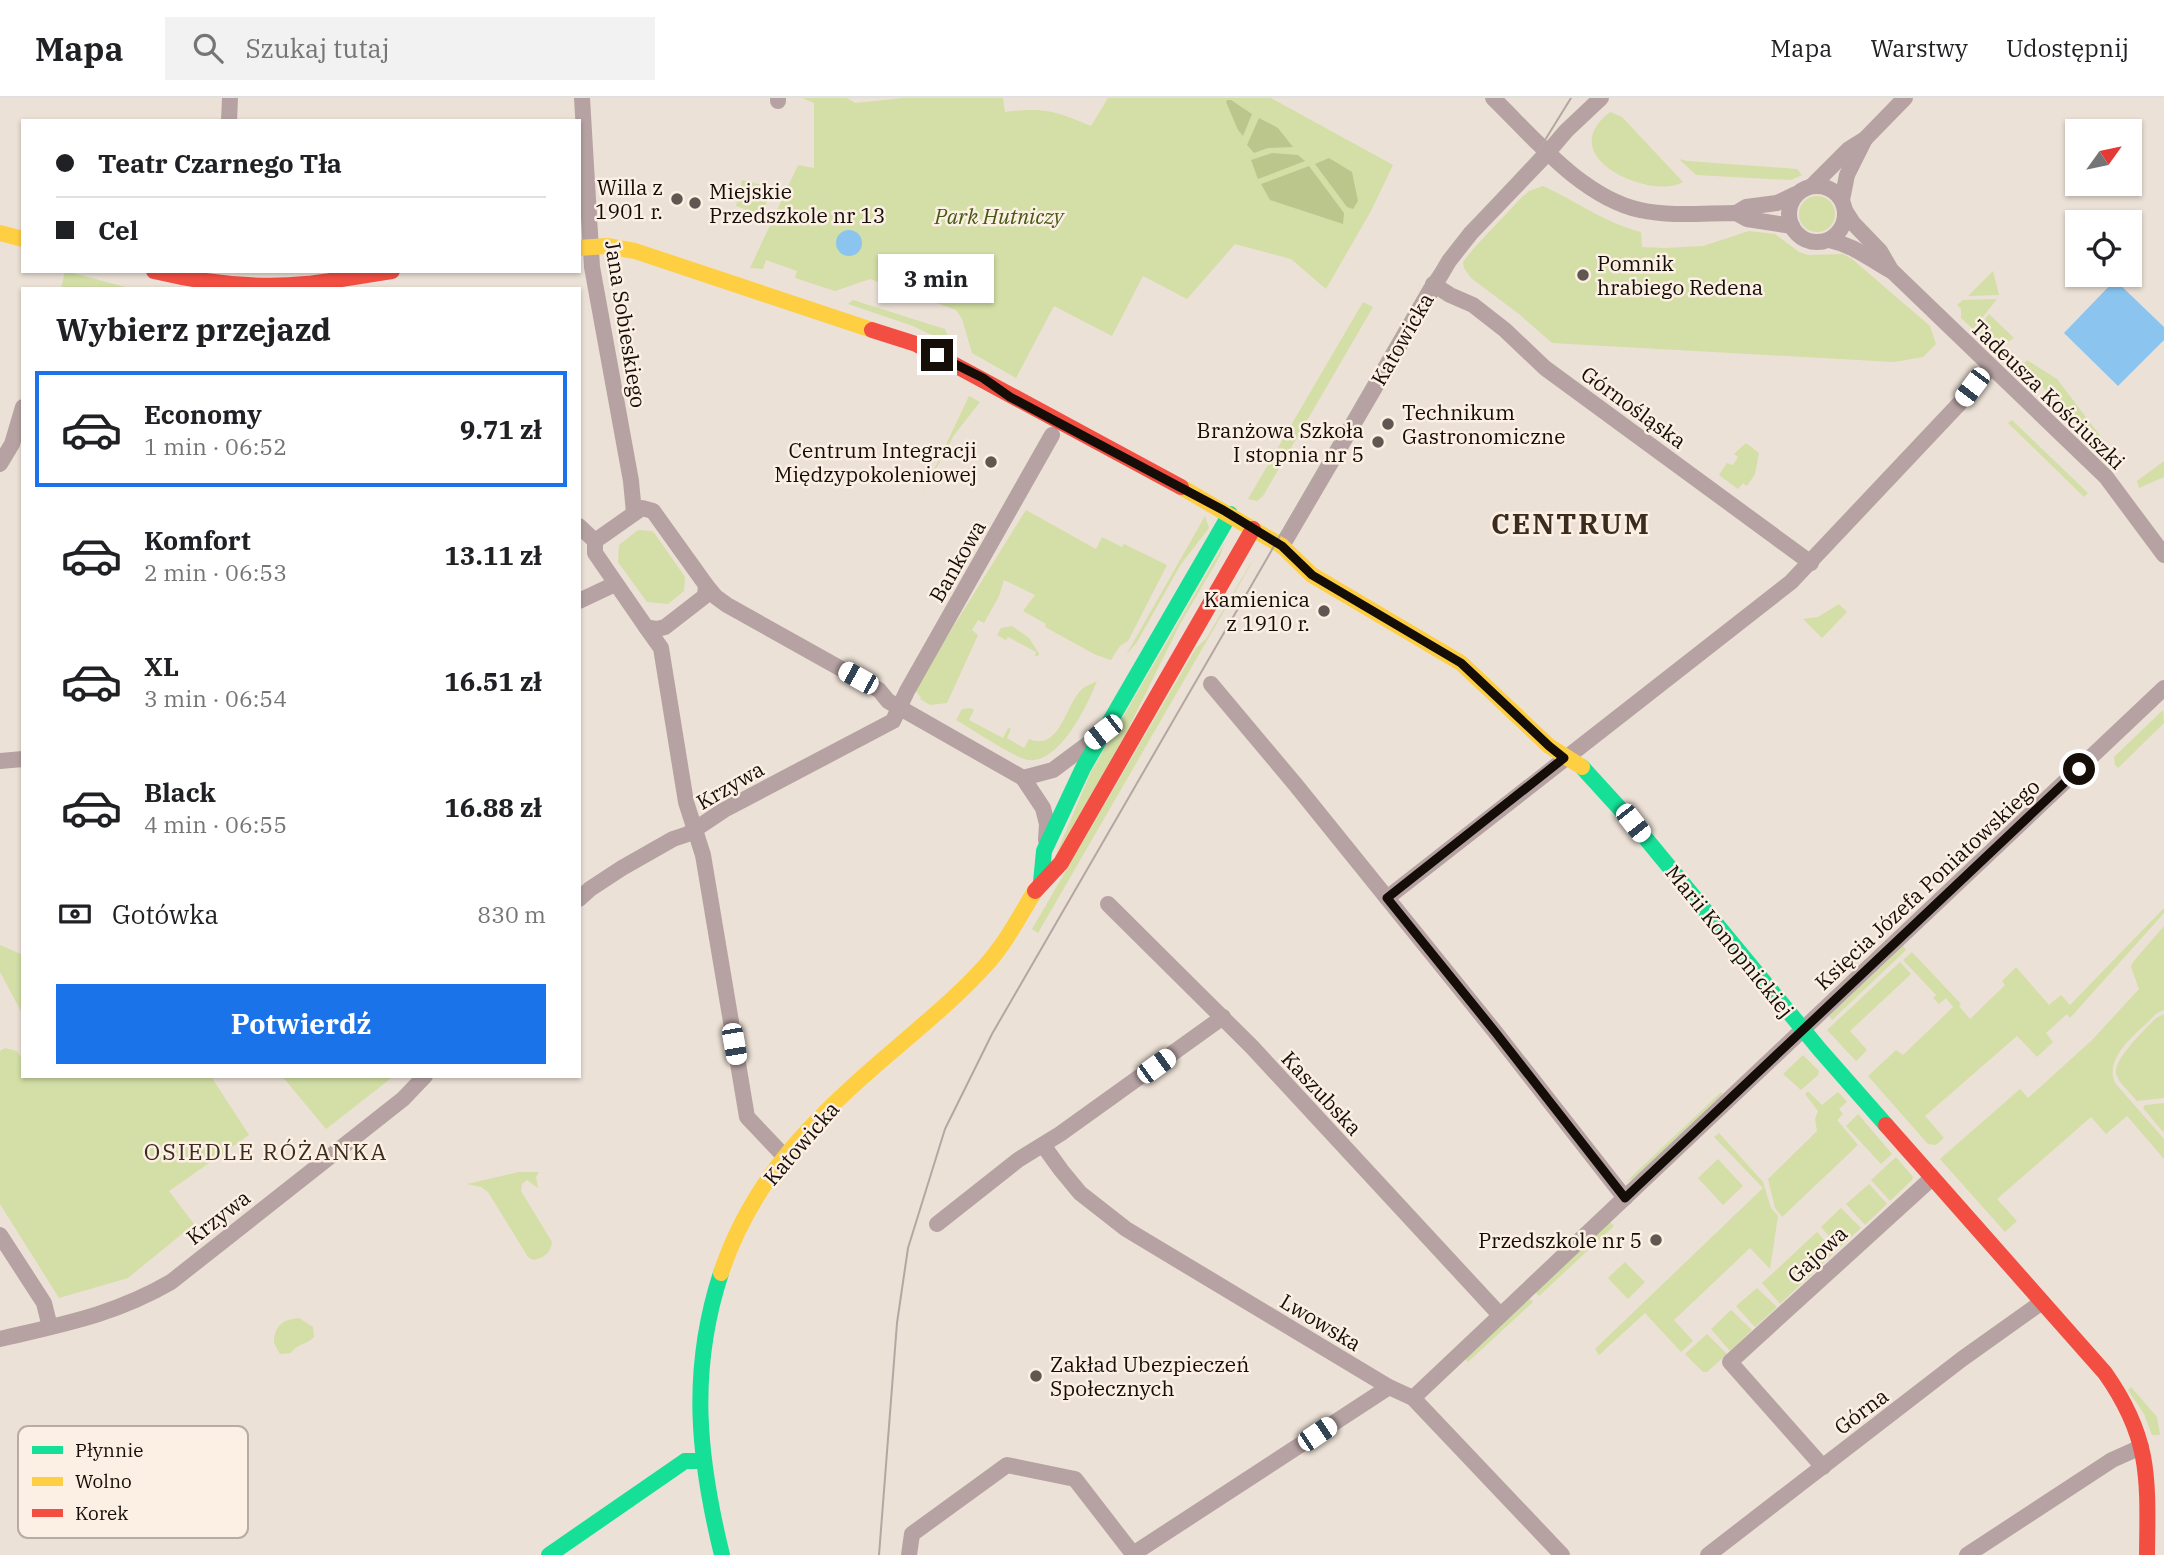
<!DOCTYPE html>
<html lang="pl">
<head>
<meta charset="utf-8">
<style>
  body { margin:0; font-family:"IBM Plex Serif",serif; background:#f2f2f2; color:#202124; height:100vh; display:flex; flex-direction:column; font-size:26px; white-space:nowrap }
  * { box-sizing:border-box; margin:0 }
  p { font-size:23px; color:#757577 }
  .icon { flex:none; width:38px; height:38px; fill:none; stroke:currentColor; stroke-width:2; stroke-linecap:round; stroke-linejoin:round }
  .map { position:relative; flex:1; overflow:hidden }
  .panel { position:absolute; left:21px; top:189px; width:560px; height:791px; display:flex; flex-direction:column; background:#fff; border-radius:0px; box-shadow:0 2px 5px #0004 }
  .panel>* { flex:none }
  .top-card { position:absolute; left:21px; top:21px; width:560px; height:154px; border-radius:0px; box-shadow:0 2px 5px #0004; display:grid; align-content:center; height:154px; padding:0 35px; background:#fff }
  .needle { width:46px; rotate:57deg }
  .buttons { position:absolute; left:2065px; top:21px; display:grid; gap:14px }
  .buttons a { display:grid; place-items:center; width:77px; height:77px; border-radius:0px; background:#fff; box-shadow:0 2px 5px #0004; font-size:35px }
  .end { position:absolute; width:32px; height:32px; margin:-16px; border:9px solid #150e08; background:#fff; box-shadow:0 0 0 4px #fff }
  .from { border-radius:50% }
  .bubble { position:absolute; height:49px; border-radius:0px; background:#fff; box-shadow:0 2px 5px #0004; font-size:23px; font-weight:700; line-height:49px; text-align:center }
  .car { position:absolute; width:21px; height:42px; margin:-21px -10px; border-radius:9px; box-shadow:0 0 5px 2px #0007; background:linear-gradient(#fff 24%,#345 0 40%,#fff 0 76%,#345 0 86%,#fff 0) }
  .top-card b { display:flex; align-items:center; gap:24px; height:66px; font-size:26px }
  .top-card b+b { border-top:2px solid #e0e0e0 }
  .top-card i { width:18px; height:18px; background:#202124 }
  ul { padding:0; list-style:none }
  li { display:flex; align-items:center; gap:21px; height:116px; margin:0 14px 10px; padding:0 21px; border:4px solid transparent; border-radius:0px }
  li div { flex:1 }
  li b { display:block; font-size:26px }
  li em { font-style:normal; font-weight:700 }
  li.on { border-color:#1a73e8 }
  li>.icon { width:63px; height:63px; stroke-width:1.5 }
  h2 { padding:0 35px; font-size:32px; line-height:84px }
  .pay { display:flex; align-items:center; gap:18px; height:77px; padding:0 35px; font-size:26px }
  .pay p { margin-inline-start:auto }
  .action { display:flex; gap:14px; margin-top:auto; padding:14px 35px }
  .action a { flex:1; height:80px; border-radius:0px; background:#1a73e8; color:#fff; font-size:28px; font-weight:700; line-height:80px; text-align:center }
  header { display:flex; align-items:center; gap:42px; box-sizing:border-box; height:98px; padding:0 35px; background:#fff; border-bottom:2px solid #e0e0e0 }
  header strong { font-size:33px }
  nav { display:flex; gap:38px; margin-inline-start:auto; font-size:24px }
  .search { width:490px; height:63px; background:#f2f2f2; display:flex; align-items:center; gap:18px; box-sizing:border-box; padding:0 24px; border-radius:0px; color:#757577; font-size:26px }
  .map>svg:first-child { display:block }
  .green { fill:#d3dfa6 }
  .forest { fill:#bbc68d }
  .water { fill:#8bc5ef }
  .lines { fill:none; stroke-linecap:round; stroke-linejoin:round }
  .street { stroke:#b6a2a3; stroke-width:16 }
  .fast { stroke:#16e098; stroke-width:16 }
  .slow { stroke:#ffcf43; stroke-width:16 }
  .jam { stroke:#f24e42; stroke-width:16 }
  .tram { stroke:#b4a6a2; stroke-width:2 }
  .route { stroke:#150e08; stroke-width:9 }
  .poi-dot { fill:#605850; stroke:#fcefe3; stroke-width:2.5 }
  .labels { text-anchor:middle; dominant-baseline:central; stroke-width:5; stroke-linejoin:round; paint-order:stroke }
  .poi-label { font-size:21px; fill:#150e08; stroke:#fcefe3; text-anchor:end }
  .park-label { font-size:21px; font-style:italic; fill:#455814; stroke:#fcefe3 }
  .street-label { font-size:21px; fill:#150e08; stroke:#fcefe3 }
  .neighbourhood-label { font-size:23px; letter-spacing:2px; fill:#3c2c1d; stroke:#fcefe3 }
  .district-label { font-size:28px; font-weight:bold; letter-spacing:2px; fill:#3c2c1d; stroke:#fcefe3 }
  .key { fill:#fcefe3; stroke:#b7aca1; stroke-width:2 }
  .key-label { font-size:19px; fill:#150e08 }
</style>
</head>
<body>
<header>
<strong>Mapa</strong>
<div class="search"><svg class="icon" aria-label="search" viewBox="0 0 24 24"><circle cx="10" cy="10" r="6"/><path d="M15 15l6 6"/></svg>Szukaj tutaj</div>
<nav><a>Mapa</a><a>Warstwy</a><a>Udostępnij</a></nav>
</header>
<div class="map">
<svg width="2164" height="1457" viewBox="0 0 2164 1457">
  <rect width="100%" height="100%" fill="#ece1d6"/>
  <g class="green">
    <path d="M802,0h45l8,5 48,-5h100l2,14c39,-5 51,-1 86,14l17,-28h163l122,67 -22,46 -45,78 -35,-30 -56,-15 -48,55 -44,-23 -31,60 -58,-30 -38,72 -44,-25 -10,-34 -6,-9 -86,-31 -35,12 -40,-13 2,-7 -31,-11 -3,9 -13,-1 48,-103 16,3v-65z"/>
    <path d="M1610,14l12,5 61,65c-29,19 -133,-24 -73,-70z"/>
    <path d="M1679,61l8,2 110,8 5,6 -11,5 -95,-5z"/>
    <path d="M742,82l20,5 7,5v7l-12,27 -10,-4 -2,-11 -9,-3z"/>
    <path d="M1543,88c33,15 62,37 98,46l1,15 22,1 39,-2 46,-15 26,3 24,18 9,3 35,-1 9,5 78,67 6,18 -13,13 -29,5 -342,-19 -33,-29 -48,-36 -7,-10 -1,-6 11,-14 48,-51 7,-6z"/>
    <circle cx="1817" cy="116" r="18"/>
    <path d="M65,173l68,18h-72z"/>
    <path d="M1993,173l6,24 -31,1z"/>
    <path d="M1997,201l-24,30 -12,-11v-9l-4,-4 6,-5z"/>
    <path d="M853,202l92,29 7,16 -39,-19 -65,-22z"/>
    <path d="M1363,204l10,5 -110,189 -6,5 -9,-2z"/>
    <path d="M1989,216l25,24 -6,4 -12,-1 -12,-11 -5,5 -4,-3z"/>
    <path d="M2027,262l30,19 63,83 -99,-96z"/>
    <path d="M969,298l11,6 -26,33 -32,60z"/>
    <path d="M2012,322l76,73 -4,4 -76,-74z"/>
    <path d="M1746,345l13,10 -4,21 -8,12 -4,-3 -5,6 -19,-14 8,-12 6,2 5,-8 -4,-3z"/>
    <path d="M2164,363v16l-25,11 -2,-7z"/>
    <path d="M1026,412l70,39 6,-12 20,10 2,-3 43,21 -39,76 -8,5 -9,14 -15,-5 -51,-28 1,-3 -23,-13 12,-16 -31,-15 -5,16 -15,27 -6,-3 -6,10 6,5 -31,68 -17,2 -10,-6 1,-2 -7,-7z"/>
    <path d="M1205,418l4,12 -28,36 -44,78 -11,13z"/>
    <path d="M638,432l14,1 3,3 30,43 -1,14 -16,13 -21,-2 -29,-40 1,-17z"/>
    <path d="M1224,446l-4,12 -40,68 -55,111 -71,124 37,-87z"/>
    <path d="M1252,463l-2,5 -212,367 -6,-4 164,-281 10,-9z"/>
    <path d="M1839,506l8,8 -25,26 -19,-19 15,-2z"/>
    <path d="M1012,528l17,12 10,16 -1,2h-3l1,-4 -28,-15 -2,3 -9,-5 4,-7z"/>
    <path d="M1097,583c-9,23 -37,83 -69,79 -13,-2 -58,-32 -72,-40l6,-11 9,-1 3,2 -5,10 34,18 5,-10 3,1 -4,9 17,10 5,-9c31,13 36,-34 53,-50 4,-3 10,-6 15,-8z"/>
    <path d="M2163,612l1,13 -46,45 -3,-3 -1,-8z"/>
    <path d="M2164,810v5l-94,105 -3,-4 -21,19 7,9 -16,15 -20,-21 -92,80 19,22 -8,7 -8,-1 -60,-68 28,-26 7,5 50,-48 -7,-9 -7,6 -6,-6 3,-3 -33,-35 9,-8 49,52 -2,2 11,13 35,-34 -3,-4 14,-14 33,38 12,-10 9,10z"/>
    <path d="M2164,828v84l-7,3c-17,18 -54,43 -42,70l49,56v20l-37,-43 -21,18 -15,-17 -94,82 20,22 -12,11 -65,-73 80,-70 8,9 64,-58 47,-51 -8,-22 2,-5z"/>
    <path d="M0,847l23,10v60l-23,-43z"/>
    <path d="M1903,848l3,4 -74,70 -3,-4z"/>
    <path d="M1900,864l11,12 -61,57 17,19 -11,11 -29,-31z"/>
    <path d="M2164,916v84l-27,3c-6,-8 -19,-18 -21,-28 -2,-15 30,-44 40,-55z"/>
    <path d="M5,950l12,3 6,10v15h191l-2,2 37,57 -80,56 25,33 -66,54 -69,20 -59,-94v-153z"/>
    <path d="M1803,957l16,16 -1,4 -17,15 -18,-16z"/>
    <path d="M282,978h112l-68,53z"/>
    <path d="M1808,993l14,14 16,-13 9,10 -8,7 4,5 -6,6 21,25 -76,72 -7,-9 -7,-29 49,-48 -2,-12 3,-8 -13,-17z"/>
    <path d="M1721,994l2,2 -90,85 -6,2z"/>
    <path d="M2164,1005v30l-21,-25 2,-3z"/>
    <path d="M1858,1016l34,40 -11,10 -35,-38z"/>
    <path d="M1719,1035l44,49 8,26 7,8 -8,53 -20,-21 -76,72 19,21 -12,11 -36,-39 -46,42 -4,-6 168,-161 -49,-51z"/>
    <path d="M1896,1059l17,20 -1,3 -22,21 -19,-21z"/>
    <path d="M1718,1061l25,27 -20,19 -25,-27z"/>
    <path d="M519,1074h20l-3,5 2,11 -11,-8 -5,4 -1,7 31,51c-1,12 -9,16 -19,18l-5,-3 -40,-65 -7,-5 -14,-3z"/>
    <path d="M1869,1086l18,20 -22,21 -19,-21z"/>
    <path d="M1841,1110l20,20 -22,20 -18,-21z"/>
    <path d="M1610,1124l4,4 -75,70 -4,-4z"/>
    <path d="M1817,1134l18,20 -55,52 -18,-21z"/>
    <path d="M1625,1164l20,20 -17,17 -20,-21z"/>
    <path d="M1757,1190l20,19 -22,20 -19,-21z"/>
    <path d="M1529,1200l4,4 -65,60 -4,-4z"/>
    <path d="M1731,1212l21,20 -22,21 -19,-22z"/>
    <path d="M299,1220l14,9 1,10c-7,8 -17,6 -23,16l-11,1 -6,-11c0,-17 9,-24 25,-25z"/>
    <path d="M1707,1236l20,20 -20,18h-4l-18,-18z"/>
    <path d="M2131,1289l26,30 3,18h-8l-8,-21 -16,-24z"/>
  </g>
  <g class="forest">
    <path d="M1227,2h4l21,14 -9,22 -5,-6 -12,-28z"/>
    <path d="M1259,20l19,10 15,19 -25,1 -14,5 -7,-8z"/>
    <path d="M1272,55l26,2 7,6 -47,18 -7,-19z"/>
    <path d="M1329,60l23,14 6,29 -5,8 -6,-2 -32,-43z"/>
    <path d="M1309,68l35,47 -1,11 -73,-24 -9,-16z"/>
  </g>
  <g class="water">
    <circle cx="849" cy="145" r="13"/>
    <path d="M2115,182l49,47v13l-46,46 -54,-53z"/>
  </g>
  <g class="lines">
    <g class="street">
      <path d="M582,0l10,169 39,214 3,32"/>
      <path d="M778,0v3"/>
      <path d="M1493,0c41,40 89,99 147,112 31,7 65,3 96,3l11,6 45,7"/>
      <path d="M229,23l1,-23"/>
      <circle cx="1817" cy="116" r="28"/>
      <path d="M1812,88l37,-37 16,-10 40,-41"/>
      <path d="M1842,102l5,-25 18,-36"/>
      <path d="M1846,114l7,11 27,28 11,19"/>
      <path d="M1736,115l10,-6 31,-4 19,-9"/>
      <path d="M1829,142c27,6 40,19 64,32l213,205 58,78"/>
      <path d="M1433,186l17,11 23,10 32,25 40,38 266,195"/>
      <path d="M0,366l12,-20 11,-37"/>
      <path d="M642,410l11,3 53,74 -1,11 -40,31 -8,2 -11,-2 -51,-74v-12z"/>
      <path d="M579,428l16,15"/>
      <path d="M1282,448l167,-285 22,-28 72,-75 23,-27 35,-33"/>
      <path d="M706,487l10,12 11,8 152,85 9,11 135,77 20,30 4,16 -1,16"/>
      <path d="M579,503l36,-17"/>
      <path d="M646,529l15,21 25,154 17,53 44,262 37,39"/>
      <path d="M1211,586l84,100 201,249 129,165"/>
      <path d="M0,663l23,-2"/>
      <path d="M1023,680l30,-8 43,-32"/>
      <path d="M1387,800l404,-316 168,-178 32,-37"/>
      <path d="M579,801l11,-10 32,-21 51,-29 15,-5 36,-24 169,-89 14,-30 145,-256"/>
      <path d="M1108,806l144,143 248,268"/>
      <path d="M1043,1047l18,25 19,23 46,36 263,158 24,11 149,157"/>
      <path d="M937,1126l81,-64 42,-26 163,-117"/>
      <path d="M0,1137l44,68 6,24"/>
      <path d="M0,1241c63,-15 114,-24 171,-57l232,-183 22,-23"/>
      <path d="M1413,1300l751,-710"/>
      <path d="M1823,1369l-93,-105 202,-184"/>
      <path d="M909,1457l3,-21 95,-69 68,14 58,75 256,-167"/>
      <path d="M1708,1457l254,-196 80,-57"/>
      <path d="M1967,1457l145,-95 29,-13"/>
    </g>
    <g class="fast">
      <path d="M1582,669l51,56 187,227 66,75"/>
      <path d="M1041,784l3,-31 39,-83 147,-254"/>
      <path d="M721,1175c-32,98 -23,184 1,282"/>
      <path d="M549,1457l136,-94h17"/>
    </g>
    <g class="slow">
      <path d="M0,135l23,6"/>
      <path d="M579,150l28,-2 28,5 237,79"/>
      <path d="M1181,389l101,59 30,29 149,88 88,83 33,21"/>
      <path d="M721,1175c32,-97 98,-160 174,-224 31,-27 63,-53 90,-83 21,-23 34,-49 50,-75"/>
    </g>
    <g class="jam">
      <path d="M154,173c50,12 100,18 152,13 29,-3 57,-9 86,-13"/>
      <path d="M872,232l44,14 265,143"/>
      <path d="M1035,793l26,-28 192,-334"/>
      <path d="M1886,1027l219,248c46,65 43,106 42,182"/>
    </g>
    <path class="tram" d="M879,1457l18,-232 11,-75 37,-119 47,-95 433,-749 39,-54 73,-78 34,-55"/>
  </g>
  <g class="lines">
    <path class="route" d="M937,257l46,23 27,19 213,113 59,36 30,29 149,88 88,83 15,12 -177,140 109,135 129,165 454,-429"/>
  </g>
  <g class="poi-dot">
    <circle cx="677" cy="101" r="7"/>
    <circle cx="695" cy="105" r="7"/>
    <circle cx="1583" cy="177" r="7"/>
    <circle cx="1388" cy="326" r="7"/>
    <circle cx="1378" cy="344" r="7"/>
    <circle cx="991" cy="364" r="7"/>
    <circle cx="1324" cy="513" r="7"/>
    <circle cx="1656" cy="1142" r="7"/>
    <circle cx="1036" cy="1278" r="7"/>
  </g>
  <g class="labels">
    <g class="poi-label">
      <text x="663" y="89">Willa z<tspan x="663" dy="24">1901 r.</tspan></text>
      <text x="709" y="93" text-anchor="start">Miejskie<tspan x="709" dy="24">Przedszkole nr 13</tspan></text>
      <text x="1597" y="165" text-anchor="start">Pomnik<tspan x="1597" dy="24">hrabiego Redena</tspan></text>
      <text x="1402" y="314" text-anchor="start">Technikum<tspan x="1402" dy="24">Gastronomiczne</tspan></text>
      <text x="1364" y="332">Branżowa Szkoła<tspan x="1364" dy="24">I stopnia nr 5</tspan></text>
      <text x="977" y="352">Centrum Integracji<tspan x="977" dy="24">Międzypokoleniowej</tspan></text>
      <text x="1310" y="501">Kamienica<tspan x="1310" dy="24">z 1910 r.</tspan></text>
      <text x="1642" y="1142">Przedszkole nr 5</text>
      <text x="1050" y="1266" text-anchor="start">Zakład Ubezpieczeń<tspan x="1050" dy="24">Społecznych</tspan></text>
    </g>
    <g class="park-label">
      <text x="999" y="118">Park Hutniczy</text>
    </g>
    <g class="street-label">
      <text transform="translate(626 226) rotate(81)">Jana Sobieskiego</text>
      <text transform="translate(1402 241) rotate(-60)">Katowicka</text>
      <text transform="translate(2048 296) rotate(44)">Tadeusza Kościuszki</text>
      <text transform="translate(1634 309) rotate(36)">Górnośląska</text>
      <text transform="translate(957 463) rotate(-60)">Bankowa</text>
      <text transform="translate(730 687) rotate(-30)">Krzywa</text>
      <text transform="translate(1927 786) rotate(-43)">Księcia Józefa Poniatowskiego</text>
      <text transform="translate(1730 843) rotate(51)">Marii Konopnickiej</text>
      <text transform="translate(1322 995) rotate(47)">Kaszubska</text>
      <text transform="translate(801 1045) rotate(-49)">Katowicka</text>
      <text transform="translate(218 1119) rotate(-38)">Krzywa</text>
      <text transform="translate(1817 1156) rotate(-43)">Gajowa</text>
      <text transform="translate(1321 1224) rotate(31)">Lwowska</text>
      <text transform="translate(1861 1313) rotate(-37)">Górna</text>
    </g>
    <g class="neighbourhood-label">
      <text x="266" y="1053">OSIEDLE RÓŻANKA</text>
    </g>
    <g class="district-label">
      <text x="1571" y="425">CENTRUM</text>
    </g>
  </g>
  <rect x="18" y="1328" width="230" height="112" rx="10" class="key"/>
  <rect x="32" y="1348" width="31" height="8" fill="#16e098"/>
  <rect x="32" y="1379" width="31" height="9" fill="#ffcf43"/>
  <rect x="32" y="1411" width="31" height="8" fill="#f24e42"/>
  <g class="key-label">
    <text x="75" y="1359">Płynnie</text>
    <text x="75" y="1390">Wolno</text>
    <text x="75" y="1422">Korek</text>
  </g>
</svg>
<div class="buttons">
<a><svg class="needle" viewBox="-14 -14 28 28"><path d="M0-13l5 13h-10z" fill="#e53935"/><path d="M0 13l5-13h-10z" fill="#757577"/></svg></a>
<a><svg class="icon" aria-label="locate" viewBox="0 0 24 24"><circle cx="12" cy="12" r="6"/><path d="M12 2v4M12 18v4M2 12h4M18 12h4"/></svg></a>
</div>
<i class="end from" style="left:2079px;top:671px"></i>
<i class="end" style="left:937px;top:257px"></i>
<div class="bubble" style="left:878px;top:156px;width:116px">3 min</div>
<i class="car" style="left:1972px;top:289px;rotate:217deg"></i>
<i class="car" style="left:858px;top:580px;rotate:299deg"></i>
<i class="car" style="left:1103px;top:634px;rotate:232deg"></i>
<i class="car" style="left:1633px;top:725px;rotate:142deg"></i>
<i class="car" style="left:734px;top:946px;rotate:170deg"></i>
<i class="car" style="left:1156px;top:968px;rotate:54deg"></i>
<i class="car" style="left:1317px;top:1336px;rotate:56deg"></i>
<div class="top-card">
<b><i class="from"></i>Teatr Czarnego Tła</b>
<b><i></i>Cel</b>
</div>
<section class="panel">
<h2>Wybierz przejazd</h2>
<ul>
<li class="on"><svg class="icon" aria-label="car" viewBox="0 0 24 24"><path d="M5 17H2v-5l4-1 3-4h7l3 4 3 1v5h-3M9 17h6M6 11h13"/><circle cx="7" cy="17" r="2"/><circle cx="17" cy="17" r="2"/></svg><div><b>Economy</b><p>1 min · 06:52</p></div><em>9.71 zł</em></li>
<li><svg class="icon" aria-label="car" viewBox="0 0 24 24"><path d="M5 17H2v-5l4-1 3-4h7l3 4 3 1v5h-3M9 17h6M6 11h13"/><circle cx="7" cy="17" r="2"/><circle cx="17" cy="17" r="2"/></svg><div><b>Komfort</b><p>2 min · 06:53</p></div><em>13.11 zł</em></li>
<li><svg class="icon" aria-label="car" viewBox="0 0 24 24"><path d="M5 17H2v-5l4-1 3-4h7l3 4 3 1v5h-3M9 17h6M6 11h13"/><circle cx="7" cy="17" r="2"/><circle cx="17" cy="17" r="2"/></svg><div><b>XL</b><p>3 min · 06:54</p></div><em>16.51 zł</em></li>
<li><svg class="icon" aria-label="car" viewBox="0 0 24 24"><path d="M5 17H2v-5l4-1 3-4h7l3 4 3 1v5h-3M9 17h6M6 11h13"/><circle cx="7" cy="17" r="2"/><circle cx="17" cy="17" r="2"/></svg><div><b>Black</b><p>4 min · 06:55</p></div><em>16.88 zł</em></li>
</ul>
<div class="pay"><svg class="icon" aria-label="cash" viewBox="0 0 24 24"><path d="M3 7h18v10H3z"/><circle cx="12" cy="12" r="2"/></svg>Gotówka<p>830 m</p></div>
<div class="action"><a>Potwierdź</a></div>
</section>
</div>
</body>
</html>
